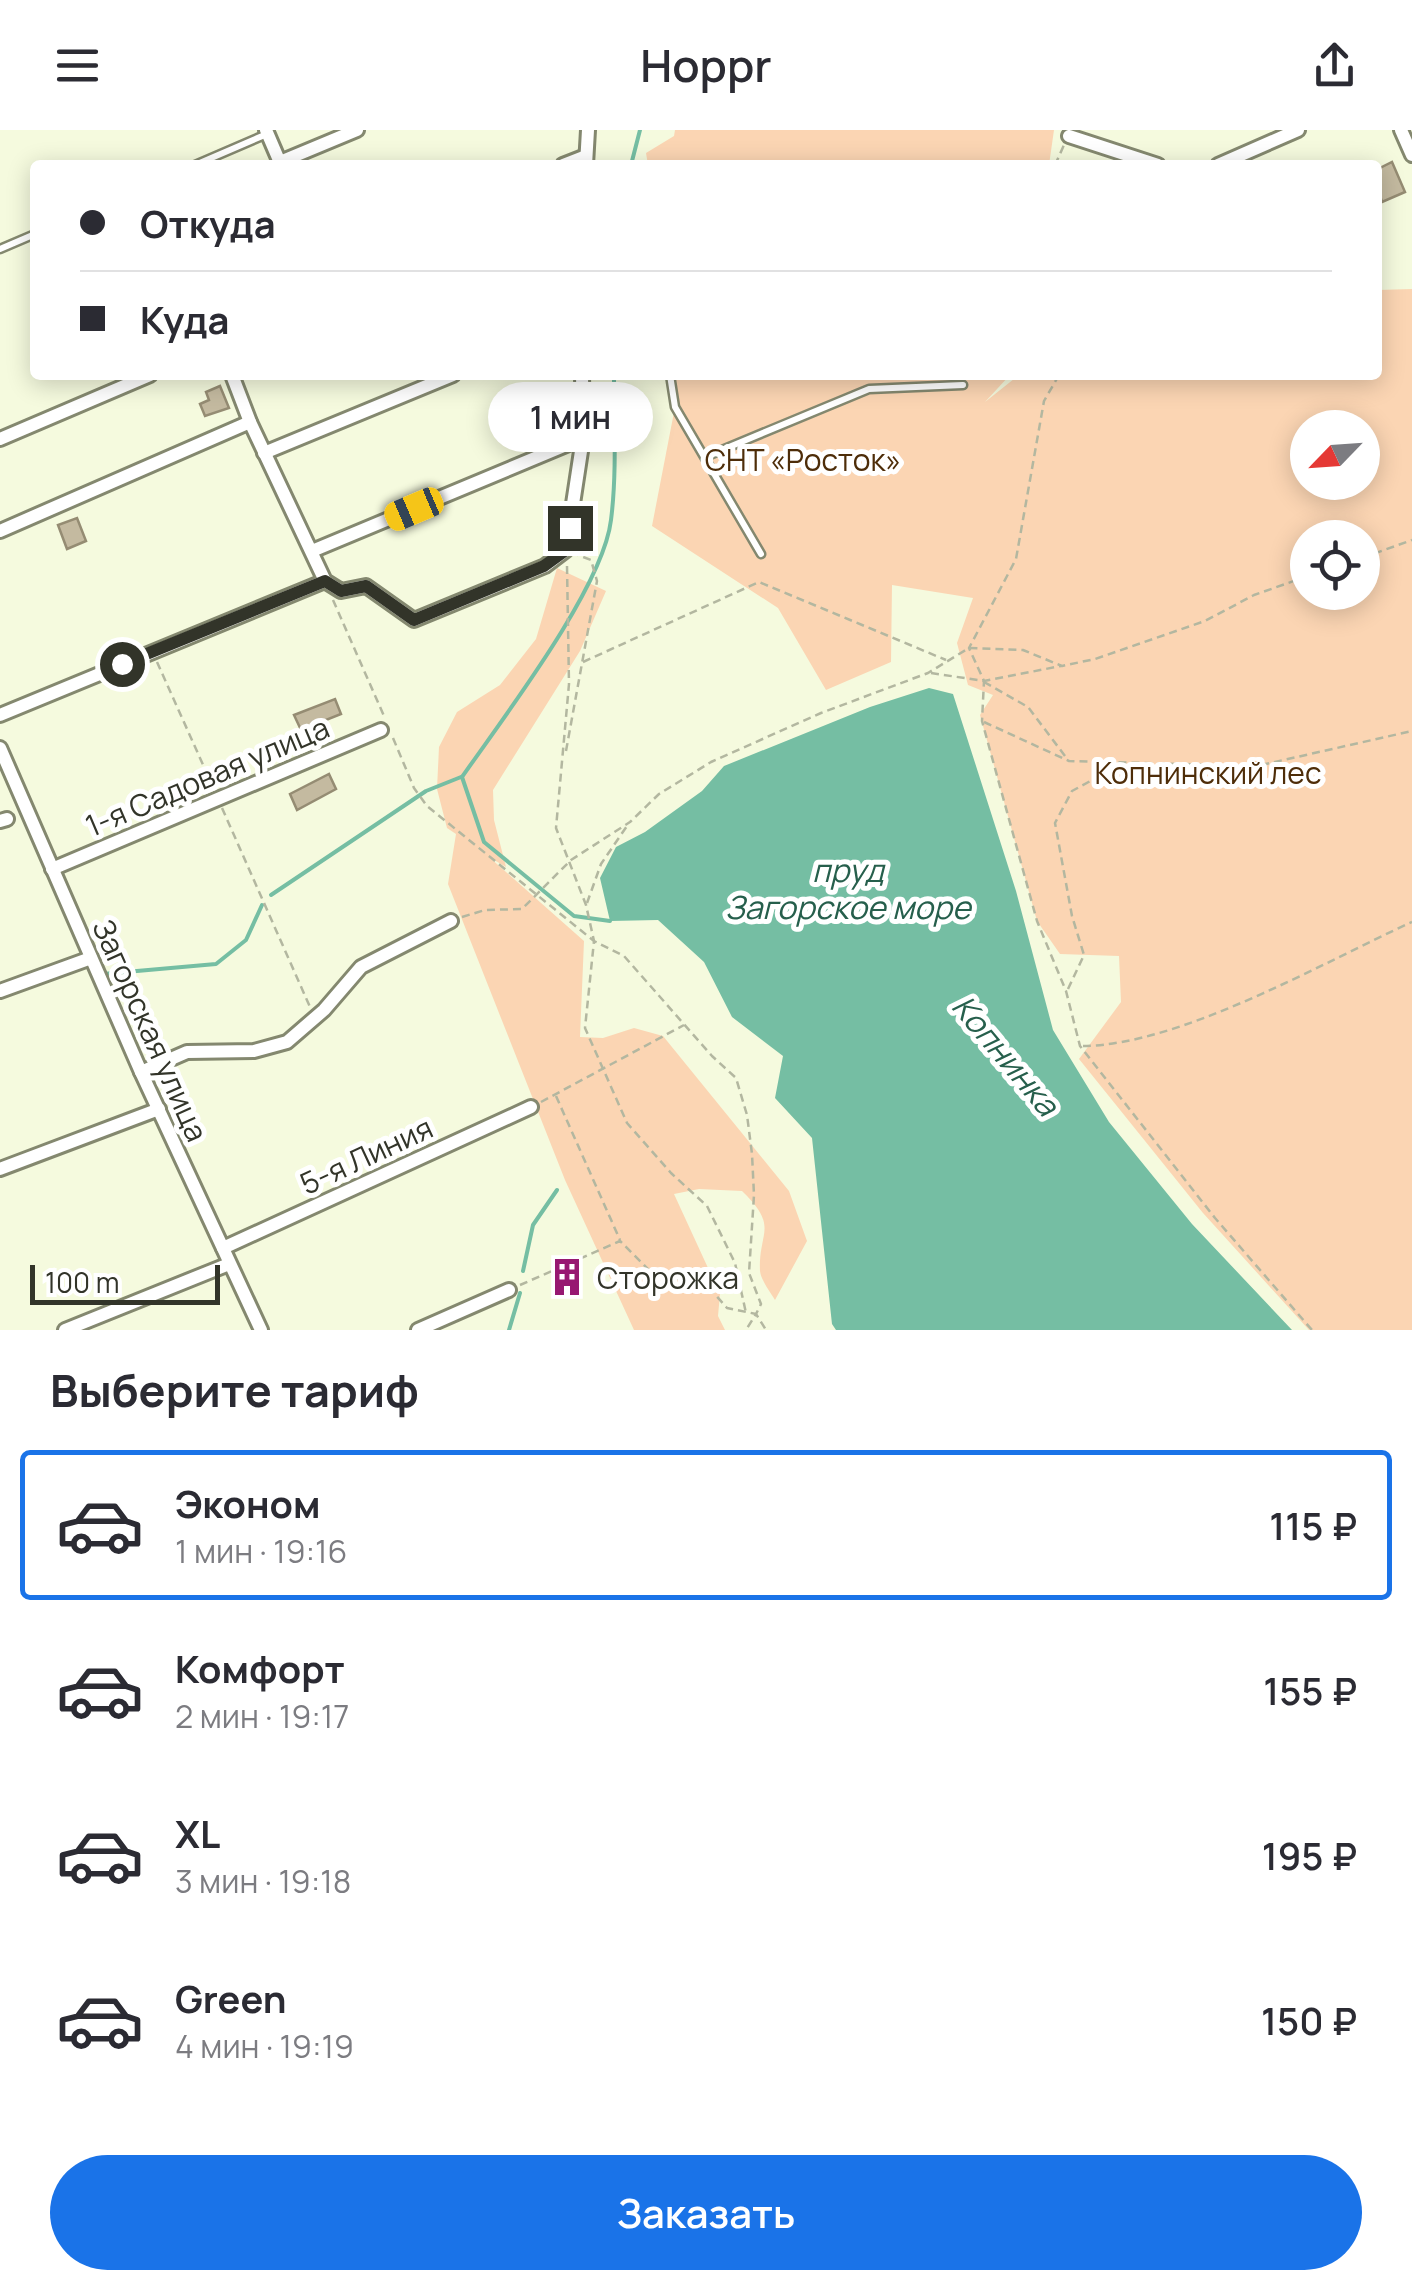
<!DOCTYPE html>
<html lang="ru">
<head>
<meta charset="utf-8">
<style>
  body { margin:0; font-family:Manrope,sans-serif; background:#f2f2f3; color:#2b2b33; height:100vh; display:flex; flex-direction:column; font-size:38px; white-space:nowrap }
  * { box-sizing:border-box; margin:0 }
  p { font-size:32px; color:#7c7c81 }
  .icon { flex:none; width:55px; height:55px; fill:none; stroke:currentColor; stroke-width:2; stroke-linecap:round; stroke-linejoin:round }
  .map { position:relative; height:1200px; overflow:hidden }
  .sheet { display:flex; flex-direction:column; background:#fff; flex:1 }
  .sheet>* { flex:none }
  .top-card { position:absolute; left:30px; top:30px; width:1352px; height:220px; border-radius:10px; box-shadow:0 5px 25px #0003; display:grid; align-content:center; height:220px; padding:0 50px; background:#fff }
  .needle { width:65px; rotate:245deg }
  .buttons { position:absolute; left:1290px; top:280px; display:grid; gap:20px }
  .buttons a { display:grid; place-items:center; width:90px; height:90px; border-radius:50%; background:#fff; box-shadow:0 5px 25px #0003; font-size:50px }
  .scale { position:absolute; left:30px; bottom:25px; width:190px; box-sizing:border-box; padding-left:10px; border:5px solid #323429; border-top:0; font-size:28px; line-height:35px; white-space:nowrap; color:#323429; -webkit-text-stroke:8px #fff; paint-order:stroke }
  .end { position:absolute; width:45px; height:45px; margin:-22px; border:12px solid #323429; background:#fff; box-shadow:0 0 0 5px #fff }
  .from { border-radius:50% }
  .bubble { position:absolute; height:70px; border-radius:35px; background:#fff; box-shadow:0 5px 25px #0003; font-size:32px; font-weight:600; line-height:70px; text-align:center }
  .car { position:absolute; width:30px; height:60px; margin:-30px -15px; border-radius:12px; box-shadow:0 0 8px 2px #0007; background:linear-gradient(#f5c518 24%,#345 0 40%,#f5c518 0 76%,#345 0 86%,#f5c518 0) }
  .top-card b { display:flex; align-items:center; gap:35px; height:95px; font-size:38px }
  .top-card b+b { border-top:2px solid #e1e1e2 }
  .top-card i { width:25px; height:25px; background:#2b2b33 }
  ul { padding:0; list-style:none }
  li { display:flex; align-items:center; gap:30px; height:150px; margin:0 20px 15px; padding:0 30px; border:5px solid transparent; border-radius:10px }
  li div { flex:1 }
  li b { display:block; font-size:38px }
  li em { font-style:normal; font-weight:600 }
  li.current { border-color:#1a73e8 }
  li>.icon { width:90px; height:90px; stroke-width:1.5 }
  h2 { padding:0 50px; font-size:45px; line-height:120px }
  .button { display:flex; gap:20px; margin-top:auto; padding:20px 50px }
  .button a { flex:1; height:115px; border-radius:60px; background:#1a73e8; color:#fff; font-size:40px; font-weight:600; line-height:115px; text-align:center }
  header { display:flex; justify-content:space-between; align-items:center; height:130px; padding:0 50px; background:#fff; font-size:45px; font-weight:600 }
  .map>svg:first-child { display:block }
  .green { fill:#fbd5b3; fill-rule:evenodd }
  .water { fill:#75bea3 }
  .lines { fill:none; stroke-linecap:round; stroke-linejoin:round }
  .stream { stroke:#75bea3; stroke-width:4 }
  .building { fill:#c4baa0; stroke:#958c73; stroke-width:2.5 }
  .lane-casing { stroke:#84886f; stroke-width:11 }
  .street-casing { stroke:#84886f; stroke-width:18 }
  .path { stroke:#b3b7a0; stroke-width:2.5; stroke-dasharray:8 5; stroke-linecap:butt }
  .lane { stroke:#fff; stroke-width:6 }
  .street { stroke:#fff; stroke-width:12 }
  .route { stroke:#323429; stroke-width:12 }
  .labels { text-anchor:middle; dominant-baseline:central; stroke-width:10; stroke-linejoin:round; paint-order:stroke }
  .park-label { font-size:30px; fill:#4e2d09; stroke:#fff }
  .street-label { font-size:30px; fill:#323429; stroke:#fff }
  .poi-label { font-size:30px; fill:#323429; stroke:#fff; text-anchor:start }
  .water-label { font-size:32px; font-style:italic; fill:#265f4c; stroke:#fff }
</style>
</head>
<body>
<header><svg class="icon" aria-label="menu" viewBox="0 0 24 24"><path d="M4 6h16M4 12h16M4 18h16"/></svg>Hoppr<svg class="icon" aria-label="share" viewBox="0 0 24 24"><path d="M12 15V3M7 8l5-5 5 5M5 13v7h14v-7"/></svg></header>
<div class="map">
<svg width="1412" height="1200" viewBox="0 0 1412 1200">
  <rect width="100%" height="100%" fill="#f5fade"/>
  <g class="green">
    <path d="M675,0h379l-5,35h-401l-2,-12 28,-17z"/>
    <path d="M1412,159v1041h-103l-106,-117 -124,-154 42,-57 -2,-46 -59,-2 -23,-33 -57,-206 13,-20 -25,-10 -11,-42 16,-45 -81,-13 -1,77 -65,28 -48,-82 -126,-82 23,-119 -5,-32h340l-25,27 34,-27h359v-85zM1308,298h54v54h-54zM1308,408h54v54h-54z"/>
    <path d="M557,438l49,23 -26,60 -87,139 1,30 12,47 -17,-10 95,84 -4,96 23,1 31,-10 29,8 126,155 18,50 -32,59c-5,-8 -14,-20 -15,-29 -2,-40 20,-43 -18,-80l-43,-2 -25,5 46,100 -2,22 7,14h-91l-69,-150 -117,-296 8,-50 -9,-6 -10,-39 2,-42 18,-35 43,-27 36,-46z"/>
  </g>
  <path class="water" d="M929,558l24,6 63,197 37,139 56,92 83,102 100,106h-456l-4,-6 -20,-186 -37,-40 8,-42 -51,-39 -28,-55 -46,-42 -48,1 -10,-43 16,-31 29,-15 57,-41 22,-25 146,-59z"/>
  <g class="lines">
    <g class="stream">
      <path d="M631,35l9,-35"/>
      <path d="M271,765l155,-104 35,-14"/>
      <path d="M610,791l-36,-5 -90,-74 -22,-65c41,-59 141,-189 149,-257 6,-47 3,-98 3,-145"/>
      <path d="M103,844l113,-10 30,-24 16,-35"/>
      <path d="M523,1141l10,-46 24,-35"/>
      <path d="M509,1200l11,-37"/>
    </g>
  </g>
  <g class="building">
    <path d="M1392,32l13,30 -23,10 -4,-12v-21z"/>
    <path d="M220,256l9,22 -24,8 -5,-12 9,-4 -3,-8z"/>
    <path d="M77,388l9,23 -19,8 -9,-24z"/>
    <path d="M335,569l6,15 -40,16 -7,-15z"/>
    <path d="M329,644l7,15 -39,21 -7,-16z"/>
  </g>
  <g class="lines">
    <g class="lane-casing">
      <g id="lane">
        <path d="M195,35l72,-31"/>
        <path d="M0,119l35,-15"/>
        <path d="M670,245l5,32 86,147"/>
        <path d="M705,327l164,-68 94,-4"/>
      </g>
    </g>
    <g class="street-casing">
      <g id="street">
        <path d="M266,0l15,35"/>
        <path d="M1401,0l11,25"/>
        <path d="M1069,6l89,29"/>
        <path d="M280,32l77,-32"/>
        <path d="M563,35l23,-9"/>
        <path d="M586,35l2,-35"/>
        <path d="M1218,35l80,-35"/>
        <path d="M232,245l18,47 75,159 16,10 25,-5 48,34 131,-54 21,-16 17,-112 -1,-63"/>
        <path d="M0,309l150,-64"/>
        <path d="M264,323l189,-78"/>
        <path d="M0,401l250,-109"/>
        <path d="M312,421l271,-113"/>
        <path d="M0,585l325,-134"/>
        <path d="M0,618l141,324 120,258"/>
        <path d="M0,691l7,-2"/>
        <path d="M52,739l329,-139"/>
        <path d="M0,861l91,-33"/>
        <path d="M141,942l46,-20 67,-1 33,-9 37,-32 37,-43 90,-46"/>
        <path d="M0,1039l159,-60"/>
        <path d="M223,1118l308,-141"/>
        <path d="M65,1200l164,-66"/>
        <path d="M418,1200l91,-40"/>
      </g>
    </g>
    <g class="path">
      <path d="M1055,35l9,-20"/>
      <path d="M1059,245l-15,26 -28,158 -47,89 15,33 -2,40 55,200 29,70 14,55 135,172 97,112"/>
      <path d="M1362,428l50,-18"/>
      <path d="M567,436l2,118 -13,144 30,77 8,36 30,15 88,100 24,22 11,37 5,39 2,41 -5,78 12,31 -5,10 10,16"/>
      <path d="M333,470l51,116"/>
      <path d="M157,532l56,125"/>
      <path d="M583,532l176,-80 187,78"/>
      <path d="M931,543l53,8 77,-15"/>
      <path d="M984,552l44,25 40,53"/>
      <path d="M984,592l85,39 188,5 155,-35"/>
      <path d="M393,608l21,50 13,18 167,135 -9,87 42,95 44,50 36,33 28,57 11,50"/>
      <path d="M566,621l31,-170 -6,-21 -13,-5"/>
      <path d="M222,678l88,199"/>
      <path d="M587,773l14,-39 28,-41"/>
      <path d="M462,787l23,-7 37,-1 49,-49 59,-38 29,-28 52,-32 110,-49 107,-40 41,-25 54,2 39,16 33,-7 110,-38 49,-26 54,-19"/>
      <path d="M1068,859l16,-34 -12,-39 -17,-93 17,-32 55,-30"/>
      <path d="M1083,916c97,-1 239,-83 329,-124"/>
      <path d="M556,966l64,144"/>
      <path d="M541,972l143,-77"/>
      <path d="M520,1155l100,-44 41,41 37,-7 29,33 29,6 -10,16"/>
    </g>
    <use href="#lane" class="lane"/>
    <use href="#street" class="street"/>
  </g>
  <g class="lines">
    <path class="route" d="M122,534l203,-83 16,10 25,-5 48,34 130,-54 22,-16 4,-22"/>
  </g>
  <defs>
    <g id="building-bare" transform="scale(3)"><path d="M-4-6H4V6H1V3H-1V6H-4ZM-2.5-4.3h1.7v1.8h-1.7ZM.8-4.3h1.7v1.8H.8ZM-2.5-1h1.7V.8h-1.7ZM.8-1h1.7V.8H.8Z" fill="#971871" stroke="#fff" stroke-width="2.5" paint-order="stroke"/></g>
  </defs>
  <g fill-rule="evenodd">
    <use href="#building-bare" x="567" y="1147"/>
  </g>
  <g class="labels">
    <g class="park-label">
      <text x="803" y="329">СНТ «Росток»</text>
      <text x="1208" y="642">Копнинский лес</text>
    </g>
    <g class="street-label">
      <text transform="translate(207 646) rotate(-23)">1-я Садовая улица</text>
      <text transform="translate(151 900) rotate(66)">Загорская улица</text>
      <text transform="translate(366 1025) rotate(-25)">5-я Линия</text>
    </g>
    <g class="poi-label">
      <text x="597" y="1147">Сторожка</text>
    </g>
    <g class="water-label">
      <text x="848" y="740">пруд<tspan x="848" dy="37">Загорское море</tspan></text>
      <text transform="translate(1006 925) rotate(50)">Копнинка</text>
    </g>
  </g>
</svg>
<div class="buttons">
<a><svg class="needle" viewBox="-14 -14 28 28"><path d="M0-13l5 13h-10z" fill="#e53935"/><path d="M0 13l5-13h-10z" fill="#7c7c81"/></svg></a>
<a><svg class="icon" aria-label="locate" viewBox="0 0 24 24"><circle cx="12" cy="12" r="6"/><path d="M12 2v4M12 18v4M2 12h4M18 12h4"/></svg></a>
</div>
<div class="scale">100 m</div>
<i class="end from" style="left:122px;top:534px"></i>
<i class="end" style="left:570px;top:398px"></i>
<div class="bubble" style="left:488px;top:252px;width:165px">1 мин</div>
<i class="car" style="left:414px;top:379px;rotate:247deg"></i>
<div class="top-card">
<b><i class="from"></i>Откуда</b>
<b><i></i>Куда</b>
</div>
</div>
<section class="sheet">
<h2>Выберите тариф</h2>
<ul>
<li class="current"><svg class="icon" aria-label="car" viewBox="0 0 24 24"><path d="M5 17H2v-5l4-1 3-4h7l3 4 3 1v5h-3M9 17h6M6 11h13"/><circle cx="7" cy="17" r="2"/><circle cx="17" cy="17" r="2"/></svg><div><b>Эконом</b><p>1 мин · 19:16</p></div><em>115 ₽</em></li>
<li><svg class="icon" aria-label="car" viewBox="0 0 24 24"><path d="M5 17H2v-5l4-1 3-4h7l3 4 3 1v5h-3M9 17h6M6 11h13"/><circle cx="7" cy="17" r="2"/><circle cx="17" cy="17" r="2"/></svg><div><b>Комфорт</b><p>2 мин · 19:17</p></div><em>155 ₽</em></li>
<li><svg class="icon" aria-label="car" viewBox="0 0 24 24"><path d="M5 17H2v-5l4-1 3-4h7l3 4 3 1v5h-3M9 17h6M6 11h13"/><circle cx="7" cy="17" r="2"/><circle cx="17" cy="17" r="2"/></svg><div><b>XL</b><p>3 мин · 19:18</p></div><em>195 ₽</em></li>
<li><svg class="icon" aria-label="car" viewBox="0 0 24 24"><path d="M5 17H2v-5l4-1 3-4h7l3 4 3 1v5h-3M9 17h6M6 11h13"/><circle cx="7" cy="17" r="2"/><circle cx="17" cy="17" r="2"/></svg><div><b>Green</b><p>4 мин · 19:19</p></div><em>150 ₽</em></li>
</ul>
<div class="button"><a>Заказать</a></div>
</section>
</body>
</html>
